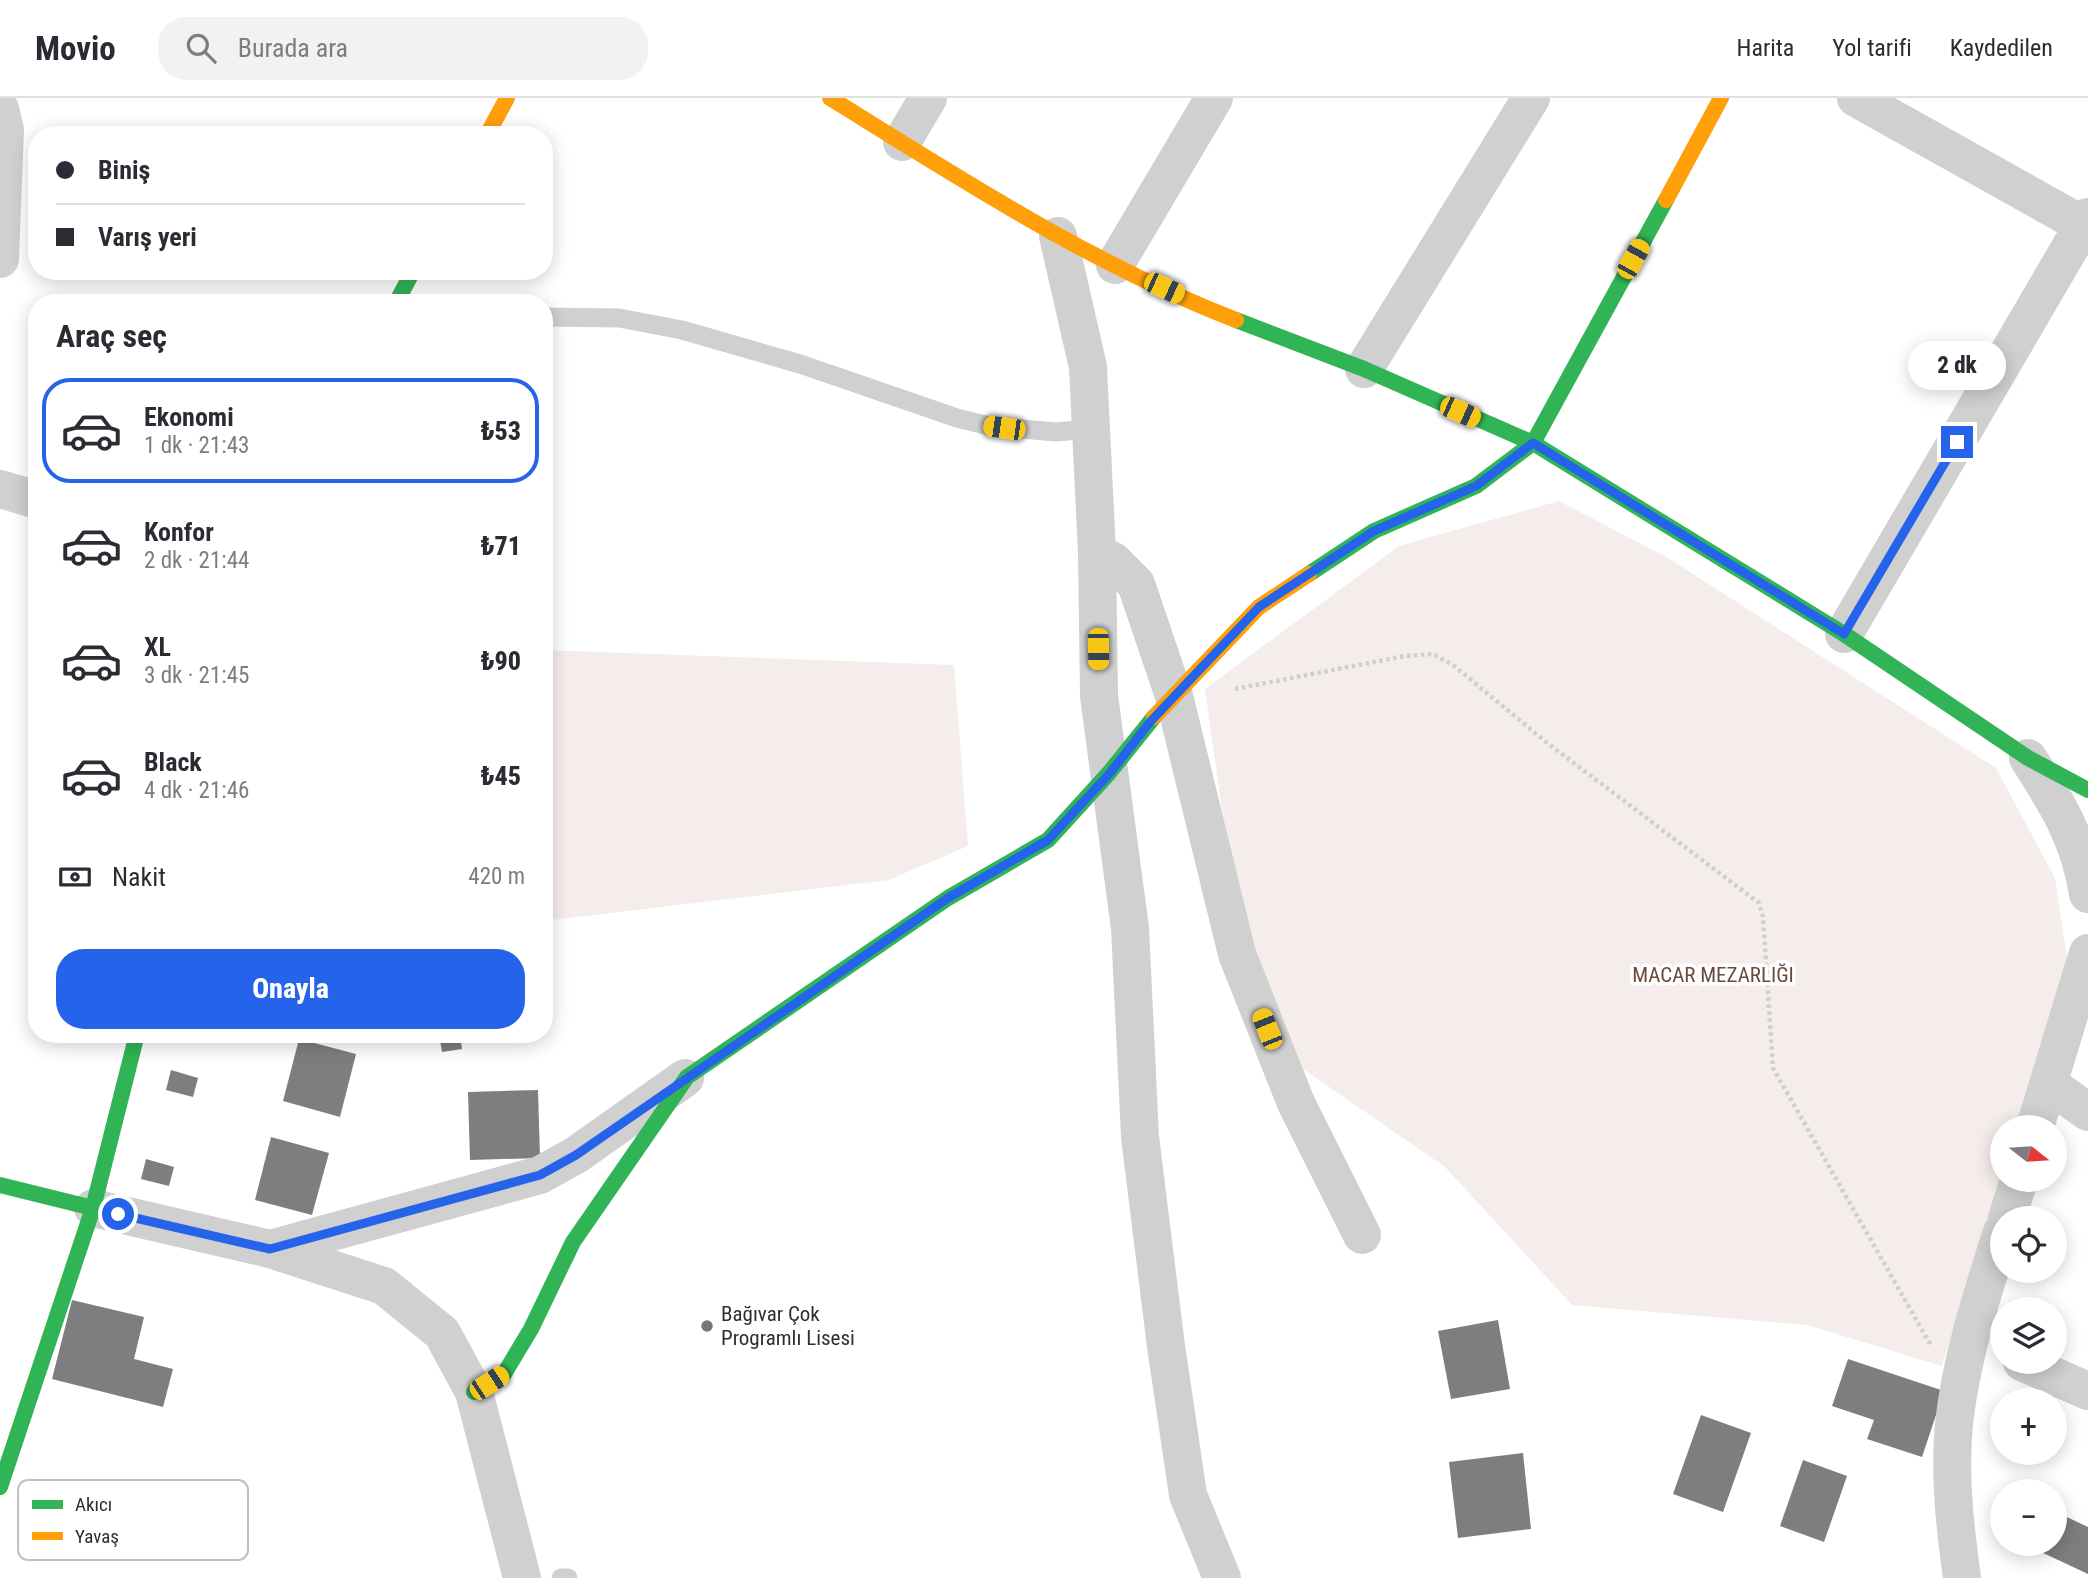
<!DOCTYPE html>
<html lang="tr">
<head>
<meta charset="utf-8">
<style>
  body { margin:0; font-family:"Roboto Condensed",sans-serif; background:#f2f2f3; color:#2b2b33; height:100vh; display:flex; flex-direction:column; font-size:26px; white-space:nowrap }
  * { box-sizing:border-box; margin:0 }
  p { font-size:23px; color:#7c7c81 }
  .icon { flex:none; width:38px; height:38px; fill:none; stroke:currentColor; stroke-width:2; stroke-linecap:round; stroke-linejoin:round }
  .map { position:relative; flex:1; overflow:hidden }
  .sheet { position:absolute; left:28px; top:196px; width:525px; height:749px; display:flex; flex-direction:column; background:#fff; border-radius:28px; box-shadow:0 4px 18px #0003 }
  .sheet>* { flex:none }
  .banner { position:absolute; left:28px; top:28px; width:525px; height:154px; border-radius:28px; box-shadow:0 4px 18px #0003; display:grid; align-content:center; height:154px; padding:0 28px; background:#fff }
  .needle { width:46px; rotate:107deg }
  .buttons { position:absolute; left:1990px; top:1017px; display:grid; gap:14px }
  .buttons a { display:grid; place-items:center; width:77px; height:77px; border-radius:50%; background:#fff; box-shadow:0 4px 18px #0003; font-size:35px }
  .end { position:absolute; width:32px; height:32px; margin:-16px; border:9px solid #2563eb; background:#fff; box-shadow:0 0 0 4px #fff }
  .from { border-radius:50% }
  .bubble { position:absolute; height:49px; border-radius:24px; background:#fff; box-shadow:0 4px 18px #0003; font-size:23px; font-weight:800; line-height:49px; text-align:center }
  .car { position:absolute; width:21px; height:42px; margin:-21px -10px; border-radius:9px; box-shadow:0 0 5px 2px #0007; background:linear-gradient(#f5c518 24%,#345 0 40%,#f5c518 0 76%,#345 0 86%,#f5c518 0) }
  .banner b { display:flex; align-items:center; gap:24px; height:66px; font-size:26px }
  .banner b+b { border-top:2px solid #e1e1e2 }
  .banner i { width:18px; height:18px; background:#2b2b33 }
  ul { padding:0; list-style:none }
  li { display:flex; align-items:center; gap:21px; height:105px; margin:0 14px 10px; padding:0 14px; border:4px solid transparent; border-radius:28px }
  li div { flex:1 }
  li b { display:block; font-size:26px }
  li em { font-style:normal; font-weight:800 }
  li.active { border-color:#2563eb }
  li>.icon { width:63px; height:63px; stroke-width:1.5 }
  h2 { padding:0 28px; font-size:32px; line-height:84px }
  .pay { display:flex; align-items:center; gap:18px; height:77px; padding:0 28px; font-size:26px }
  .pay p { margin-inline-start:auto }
  .button { display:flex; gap:14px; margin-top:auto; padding:14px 28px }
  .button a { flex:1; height:80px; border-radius:28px; background:#2563eb; color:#fff; font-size:28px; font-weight:800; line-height:80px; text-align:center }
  header { display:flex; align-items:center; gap:42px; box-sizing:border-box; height:98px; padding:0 35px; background:#fff; border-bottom:2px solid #e1e1e2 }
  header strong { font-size:33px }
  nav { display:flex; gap:38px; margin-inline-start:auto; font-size:24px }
  .search { width:490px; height:63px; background:#f2f2f3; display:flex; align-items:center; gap:18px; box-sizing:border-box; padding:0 24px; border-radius:28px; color:#7c7c81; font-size:26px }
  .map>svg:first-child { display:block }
  .green { fill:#f4edeb }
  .building { fill:#7e7e7e }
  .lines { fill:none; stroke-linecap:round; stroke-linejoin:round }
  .path { stroke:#cfcfcf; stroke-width:4.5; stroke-dasharray:3.5 3.5; stroke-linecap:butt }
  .lane { stroke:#d0d0d0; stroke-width:19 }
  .street { stroke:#d0d0d0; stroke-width:38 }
  .fast { stroke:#30b455; stroke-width:16 }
  .slow { stroke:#ff9f0a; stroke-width:16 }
  .route { stroke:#2563eb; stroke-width:9 }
  .poi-dot { fill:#777; stroke:#fff; stroke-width:2.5 }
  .labels { text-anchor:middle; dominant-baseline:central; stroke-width:7; stroke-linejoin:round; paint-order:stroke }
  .park-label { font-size:21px; fill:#6a4a3b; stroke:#fff }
  .poi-label { font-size:21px; fill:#2e2e2e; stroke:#fff; text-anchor:start }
  .key { fill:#fff; stroke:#c0c0c0; stroke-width:2 }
  .key-label { font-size:19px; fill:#2e2e2e }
</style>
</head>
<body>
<header>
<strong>Movio</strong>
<div class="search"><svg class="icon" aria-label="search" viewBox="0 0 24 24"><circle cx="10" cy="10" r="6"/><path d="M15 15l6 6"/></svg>Burada ara</div>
<nav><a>Harita</a><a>Yol tarifi</a><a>Kaydedilen</a></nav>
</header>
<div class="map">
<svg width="2088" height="1480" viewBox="0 0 2088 1480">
  <rect width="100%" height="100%" fill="#fff"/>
  <g class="green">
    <path d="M1559,403l109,57 328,210 59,110 13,87 -51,162h-15v48l-60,191 -135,-41 -235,-20 -127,-138 -142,-98 -69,-173 -29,-207 194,-143z"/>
    <path d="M544,552l410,15 14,181 -79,34 -345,41z"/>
  </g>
  <g class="building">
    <path d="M439,936h21l2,15 -20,3z"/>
    <path d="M299,941l57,15 -16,63 -57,-16z"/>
    <path d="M171,972l27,8 -5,19 -27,-7z"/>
    <path d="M538,992l2,68 -70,2 -2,-68z"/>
    <path d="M271,1039l58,16 -17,62 -57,-15z"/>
    <path d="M146,1061l28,8 -5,19 -28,-7z"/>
    <path d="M72,1202l72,17 -10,42 39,10 -10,38 -111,-28z"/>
    <path d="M1498,1222l12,69 -59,10 -13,-68z"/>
    <path d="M1848,1261l96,32 -22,66 -55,-18 7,-19 -42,-14z"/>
    <path d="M1701,1317l50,18 -28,79 -50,-18z"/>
    <path d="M1523,1355l8,76 -73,9 -9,-76z"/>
    <path d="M1803,1362l44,16 -23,66 -44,-16z"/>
    <path d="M2054,1413l34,16v47l-64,-30h30z"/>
  </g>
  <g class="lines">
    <path class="path" d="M1235,591l170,-33 28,-2 20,11 93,77 213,161 4,14 10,151 157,276"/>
    <g class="lane">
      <path d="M544,219l75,1 63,12 118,34 157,54 32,8 67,6 35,-3"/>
      <path d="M561,1480h7"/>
    </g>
    <g class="street">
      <path d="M1856,0l227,127"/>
      <path d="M0,11l5,21 -5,129"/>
      <path d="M902,44l26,-44"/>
      <path d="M1058,138l30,131 9,186 2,143 31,232 10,209 26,209 22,149 34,83"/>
      <path d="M1115,167l99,-167"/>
      <path d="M1364,271l167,-271"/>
      <path d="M0,391l37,11"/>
      <path d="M1097,455l16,8 23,23 38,112 63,258 59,149 66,132"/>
      <path d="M1844,536l244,-417"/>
      <path d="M2028,660c29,45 52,82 60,136"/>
      <path d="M2049,986l39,28"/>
      <path d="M2035,1029l53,-174"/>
      <path d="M93,1110l177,41 114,37 58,47 32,59 48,186"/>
      <path d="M2007,1120l12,-38"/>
      <path d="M270,1151l270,-74 36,-20 109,-77"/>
      <path d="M2022,1264l66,29"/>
      <path d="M1962,1480c-7,-51 -13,-103 -8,-154 7,-66 28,-129 48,-192"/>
    </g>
    <g class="fast">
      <path d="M396,205l17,-32"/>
      <path d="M1236,222l128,49 169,74 311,191 184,124 60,32"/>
      <path d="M1309,476l65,-43 102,-45 57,-43 133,-243"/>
      <path d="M0,1087l93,23"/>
      <path d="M474,1294l30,-18 27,-45 42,-87 114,-165 261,-179 100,-58 61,-67 45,-56"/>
      <path d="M0,1389l93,-279 44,-174"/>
    </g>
    <g class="slow">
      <path d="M830,0c131,81 261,166 406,222"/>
      <path d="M487,37l20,-37"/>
      <path d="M1666,102l55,-102"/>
      <path d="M1154,619l105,-110 50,-33"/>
    </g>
  </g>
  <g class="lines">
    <path class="route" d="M118,1116l152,35 270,-74 36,-20 372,-257 100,-58 62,-67 40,-51 109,-115 115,-76 102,-45 57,-43 311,191 113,-192"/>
  </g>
  <circle class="poi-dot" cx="707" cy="1228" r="7"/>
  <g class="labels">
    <g class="park-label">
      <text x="1713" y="877">MACAR MEZARLIĞI</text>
    </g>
    <g class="poi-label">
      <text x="721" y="1216">Bağıvar Çok<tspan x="721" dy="24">Programlı Lisesi</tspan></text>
    </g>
  </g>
  <rect x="18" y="1382" width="230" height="80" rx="10" class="key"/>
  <rect x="32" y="1402" width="31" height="9" fill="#30b455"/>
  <rect x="32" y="1434" width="31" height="8" fill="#ff9f0a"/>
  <g class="key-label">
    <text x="75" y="1413">Akıcı</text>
    <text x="75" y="1445">Yavaş</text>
  </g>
</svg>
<div class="buttons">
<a><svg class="needle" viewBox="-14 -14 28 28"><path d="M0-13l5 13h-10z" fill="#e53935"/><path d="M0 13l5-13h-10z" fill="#7c7c81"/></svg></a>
<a><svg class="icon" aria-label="locate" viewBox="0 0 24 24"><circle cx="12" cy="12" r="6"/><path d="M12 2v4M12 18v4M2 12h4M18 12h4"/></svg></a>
<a><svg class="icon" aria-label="layers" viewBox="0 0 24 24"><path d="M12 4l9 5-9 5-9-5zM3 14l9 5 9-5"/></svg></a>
<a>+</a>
<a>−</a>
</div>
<i class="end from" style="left:118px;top:1116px"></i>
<i class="end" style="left:1957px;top:344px"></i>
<div class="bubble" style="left:1908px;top:243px;width:98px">2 dk</div>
<i class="car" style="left:1633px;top:161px;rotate:29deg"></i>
<i class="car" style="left:1164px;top:190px;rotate:115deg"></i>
<i class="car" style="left:1460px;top:314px;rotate:114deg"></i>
<i class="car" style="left:1004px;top:330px;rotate:278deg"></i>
<i class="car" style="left:1098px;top:551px;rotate:179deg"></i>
<i class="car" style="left:1267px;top:931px;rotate:338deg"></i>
<i class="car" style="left:489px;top:1285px;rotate:57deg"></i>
<div class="banner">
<b><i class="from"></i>Biniş</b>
<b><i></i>Varış yeri</b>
</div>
<section class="sheet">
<h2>Araç seç</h2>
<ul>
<li class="active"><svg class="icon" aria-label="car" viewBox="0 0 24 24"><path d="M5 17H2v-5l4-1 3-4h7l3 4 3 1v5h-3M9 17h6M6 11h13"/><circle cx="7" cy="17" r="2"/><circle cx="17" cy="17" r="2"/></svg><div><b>Ekonomi</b><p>1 dk · 21:43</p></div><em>₺53</em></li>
<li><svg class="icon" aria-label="car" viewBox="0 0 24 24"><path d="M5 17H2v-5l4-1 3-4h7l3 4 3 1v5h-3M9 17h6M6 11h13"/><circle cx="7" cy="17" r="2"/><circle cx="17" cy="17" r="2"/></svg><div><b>Konfor</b><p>2 dk · 21:44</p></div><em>₺71</em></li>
<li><svg class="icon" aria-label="car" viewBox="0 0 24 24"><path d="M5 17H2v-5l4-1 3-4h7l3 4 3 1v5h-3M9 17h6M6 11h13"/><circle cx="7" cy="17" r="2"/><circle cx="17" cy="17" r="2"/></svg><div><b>XL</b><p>3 dk · 21:45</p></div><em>₺90</em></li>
<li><svg class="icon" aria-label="car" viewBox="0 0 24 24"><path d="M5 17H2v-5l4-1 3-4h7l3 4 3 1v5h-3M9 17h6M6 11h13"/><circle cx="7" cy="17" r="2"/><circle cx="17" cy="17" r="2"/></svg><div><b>Black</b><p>4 dk · 21:46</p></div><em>₺45</em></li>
</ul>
<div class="pay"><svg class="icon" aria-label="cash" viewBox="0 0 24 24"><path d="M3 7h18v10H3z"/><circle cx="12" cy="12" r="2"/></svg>Nakit<p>420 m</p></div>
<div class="button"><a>Onayla</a></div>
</section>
</div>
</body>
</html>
